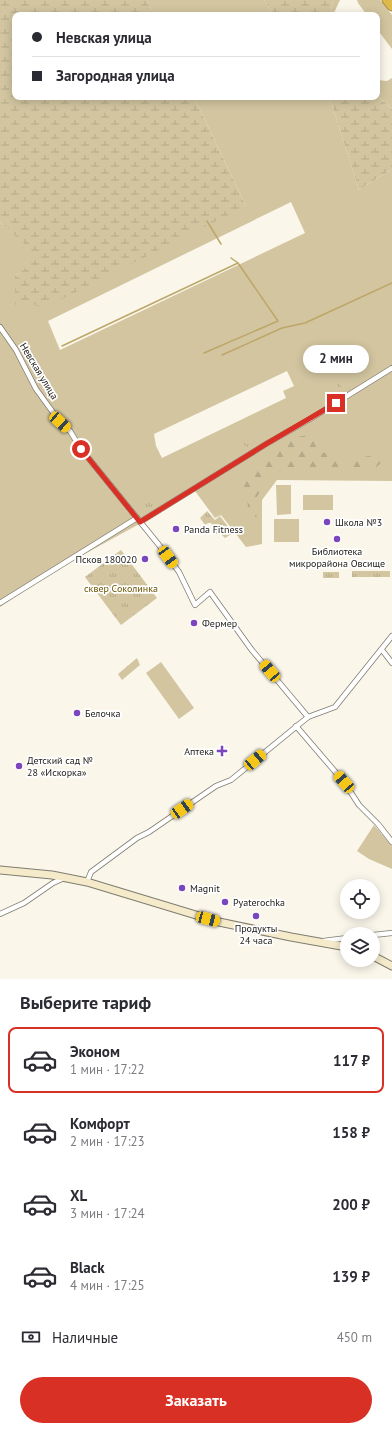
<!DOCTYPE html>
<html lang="ru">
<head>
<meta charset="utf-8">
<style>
  body { margin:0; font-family:"PT Sans",sans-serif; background:#f7f7f7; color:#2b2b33; height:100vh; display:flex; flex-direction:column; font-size:15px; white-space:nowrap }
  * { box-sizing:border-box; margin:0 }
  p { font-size:13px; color:#7c7c81 }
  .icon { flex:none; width:22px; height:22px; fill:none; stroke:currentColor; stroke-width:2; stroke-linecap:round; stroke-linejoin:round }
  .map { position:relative; height:979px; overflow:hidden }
  .side { display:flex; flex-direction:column; background:#fff; flex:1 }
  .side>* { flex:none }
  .banner { position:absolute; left:12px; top:12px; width:368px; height:88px; border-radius:8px; box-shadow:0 2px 10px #0003; display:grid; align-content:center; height:88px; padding:0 20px; background:#fff }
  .tools { position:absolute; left:340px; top:879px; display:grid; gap:8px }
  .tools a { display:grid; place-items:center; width:40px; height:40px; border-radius:50%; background:#fff; box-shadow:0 2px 10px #0003; font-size:20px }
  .end { position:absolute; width:18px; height:18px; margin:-9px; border:5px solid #d93025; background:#fff; box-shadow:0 0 0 2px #fff }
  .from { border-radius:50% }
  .bubble { position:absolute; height:28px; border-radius:14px; background:#fff; box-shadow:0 2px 10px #0003; font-size:13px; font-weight:700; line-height:28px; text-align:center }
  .car { position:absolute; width:12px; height:24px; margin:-12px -6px; border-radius:5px; box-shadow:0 0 3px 1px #0007; background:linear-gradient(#f5c518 24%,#345 0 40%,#f5c518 0 76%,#345 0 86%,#f5c518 0) }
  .banner b { display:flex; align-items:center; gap:14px; height:38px; font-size:15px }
  .banner b+b { border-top:1px solid #e1e1e2 }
  .banner i { width:10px; height:10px; background:#2b2b33 }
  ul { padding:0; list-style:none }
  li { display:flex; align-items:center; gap:12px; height:66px; margin:0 8px 6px; padding:0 12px; border:2px solid transparent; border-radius:8px }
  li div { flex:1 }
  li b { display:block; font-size:15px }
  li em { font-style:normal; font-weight:700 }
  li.on { border-color:#d93025 }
  li>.icon { width:36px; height:36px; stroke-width:1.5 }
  h2 { padding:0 20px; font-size:18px; line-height:48px }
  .pay { display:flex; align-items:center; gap:10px; height:44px; padding:0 20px; font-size:15px }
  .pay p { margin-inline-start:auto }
  .primary-button { display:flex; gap:8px; margin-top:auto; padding:8px 20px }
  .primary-button a { flex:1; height:46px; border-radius:24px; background:#d93025; color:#fff; font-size:16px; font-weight:700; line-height:46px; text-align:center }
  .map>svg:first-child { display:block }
  .grass { fill:#d2c5a0; fill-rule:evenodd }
  .forest { fill:url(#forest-firs) }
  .wetland { fill:url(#wetland-marsh) }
  .park { fill:url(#park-tufts) }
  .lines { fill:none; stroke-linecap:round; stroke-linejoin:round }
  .stream { stroke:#bda768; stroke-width:1.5 }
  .street-casing { stroke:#7f7c71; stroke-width:6 }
  .secondary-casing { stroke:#7f7c71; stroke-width:9 }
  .highway-casing { stroke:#9c843b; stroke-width:11 }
  .street { stroke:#fff; stroke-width:4.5 }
  .secondary { stroke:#f5eac9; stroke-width:7 }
  .highway { stroke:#deba4c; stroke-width:9 }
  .route { stroke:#d93025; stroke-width:5 }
  .poi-dot { fill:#7b45bc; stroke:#fff; stroke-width:1.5 }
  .labels { text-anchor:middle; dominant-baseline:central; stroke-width:3.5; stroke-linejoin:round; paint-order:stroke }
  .street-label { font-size:10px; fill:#22211c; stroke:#fff }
  .poi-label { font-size:10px; fill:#22211c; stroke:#fff; text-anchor:start }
  .park-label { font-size:10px; fill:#695300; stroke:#fff }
</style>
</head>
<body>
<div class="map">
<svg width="392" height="979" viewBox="0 0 392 979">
  <defs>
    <pattern id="forest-firs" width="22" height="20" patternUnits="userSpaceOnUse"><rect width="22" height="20" fill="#d2c5a0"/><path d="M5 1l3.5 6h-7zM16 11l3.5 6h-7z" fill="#b4a989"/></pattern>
    <pattern id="wetland-marsh" width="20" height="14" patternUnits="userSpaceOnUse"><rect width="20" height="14" fill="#d2c5a0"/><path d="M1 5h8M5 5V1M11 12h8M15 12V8" fill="none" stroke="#b4a989"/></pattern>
    <pattern id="park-tufts" width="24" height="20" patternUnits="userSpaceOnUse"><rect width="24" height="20" fill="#d2c5a0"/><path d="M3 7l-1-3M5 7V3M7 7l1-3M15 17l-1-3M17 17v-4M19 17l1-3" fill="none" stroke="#b4a989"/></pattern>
  </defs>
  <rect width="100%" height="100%" fill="#faf6ea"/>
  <g class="grass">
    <path d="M147,0h117l10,15h-120z"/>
    <path d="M333,0h7l-7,15h-3z"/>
    <path d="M357,0h23l12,15v34l-15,-20v-14h-10l-9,-12z"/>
    <path d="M392,78v31l-15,-14v-15l10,1z"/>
    <path d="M194,97h133l5,8 27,85 33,-21v312l-115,-1 -15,20v44l-16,3 -25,-32 -6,3 -20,-27 -52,31 -86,47 -57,38v-385l40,35 -25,19 231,-70zM291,202l14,31 -245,117 -12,-29zM287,371l7,15 -11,5 3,7 -124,60 -6,-12 -2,-12z"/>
    <path d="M276,485h15v29l-14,1z"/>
    <rect x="303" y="495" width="30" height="15"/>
    <rect x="274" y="519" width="25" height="23"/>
    <path d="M161,662l33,46 -15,11 -33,-46z"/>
    <path d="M374,825l18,21v23l-23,-10 -12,-8z"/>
  </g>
  <path class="forest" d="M314,434l6,17 17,7 37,-2 8,1 -1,6 -7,6 -13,3 -75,-1 -12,2c-3,4 -17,22 -18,26 -1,8 1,18 1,26l-7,-2 -3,-24 -14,-16 16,-12 8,-12 40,-22z"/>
  <g class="wetland">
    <path d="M0,0h147l7,15h-139v82h179l52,109 -202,102 -16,-5 -13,2v-29l24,-19 -39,-35z"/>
    <path d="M264,0h69l-3,15h-56z"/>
    <path d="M377,95l15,14v60l-33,21 -27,-85 -5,-8h50z"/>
  </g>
  <g class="park">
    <circle cx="336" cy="388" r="5.5"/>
    <circle cx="248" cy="441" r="5.5"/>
    <circle cx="150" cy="503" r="5.5"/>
    <path d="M207,511l8,9 5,-4 13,17 -8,5 -5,-5 -4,1 -4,-5 2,-2 -3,-4h-3l-3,2 -5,-7z"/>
    <path d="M121,550l36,48 -36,27 -36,-48z"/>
    <rect x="352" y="571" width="38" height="6"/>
    <rect x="323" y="572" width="16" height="6"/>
    <path d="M137,658l3,7 -18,15 -4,-6z"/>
  </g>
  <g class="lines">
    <g class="stream">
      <path d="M207,221l14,23"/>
      <path d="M62,346l176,-83"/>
      <path d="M204,353l74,-32 -40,-58 -7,-5"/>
      <path d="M222,355l60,-27 23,-5 87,-40"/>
    </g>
    <g class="street-casing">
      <g id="street">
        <path d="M0,327l16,23 20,39 24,33 10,9 11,18 78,96 20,27 16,33 15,-13 41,57 57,68"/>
        <path d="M140,522l126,-78 44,-25 82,-51"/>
        <path d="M0,603l137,-85"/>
        <path d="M382,650l10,13"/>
        <path d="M296,726l48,56 15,23 19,19 14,18"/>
        <path d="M87,882l4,-10 46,-34 12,-6 67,-46 15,-6 77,-63 27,-10 57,-71"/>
        <path d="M0,914l24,-11 29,-20 11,-5"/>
        <path d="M373,935l19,-2"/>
        <path d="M323,941l24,-3"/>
      </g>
    </g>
    <g class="secondary-casing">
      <g id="secondary">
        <path d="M0,870l52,5 35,7 132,40 72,15 56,10"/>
        <path d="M373,956l19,10"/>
      </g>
    </g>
    <g class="highway-casing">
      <path id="highway" d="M387,0l5,6"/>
    </g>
    <use href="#street" class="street"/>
    <use href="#secondary" class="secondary"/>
    <use href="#highway" class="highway"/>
  </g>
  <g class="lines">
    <path class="route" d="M81,449l59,73 126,-78 70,-41"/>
  </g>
  <g class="poi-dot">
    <circle cx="327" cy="522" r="4"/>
    <circle cx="176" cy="529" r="4"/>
    <circle cx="337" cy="539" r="4"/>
    <circle cx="145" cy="559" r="4"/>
    <circle cx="194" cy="623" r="4"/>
    <circle cx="77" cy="713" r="4"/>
    <path d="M220 745h4v4h4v4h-4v4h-4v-4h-4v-4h4z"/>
    <circle cx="19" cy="766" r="4"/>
    <circle cx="182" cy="888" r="4"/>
    <circle cx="225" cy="902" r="4"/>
    <circle cx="256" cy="916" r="4"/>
  </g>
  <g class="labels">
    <g class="street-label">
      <text transform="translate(39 371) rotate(59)">Невская улица</text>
    </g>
    <g class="poi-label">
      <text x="335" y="522">Школа №3</text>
      <text x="184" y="529">Panda Fitness</text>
      <text x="337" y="551" text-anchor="middle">Библиотека<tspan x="337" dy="12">микрорайона Овсище</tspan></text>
      <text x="137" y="559" text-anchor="end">Псков 180020</text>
      <text x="202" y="623">Фермер</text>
      <text x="85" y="713">Белочка</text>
      <text x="214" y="751" text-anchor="end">Аптека</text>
      <text x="27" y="760">Детский сад №<tspan x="27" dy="12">28 «Искорка»</tspan></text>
      <text x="190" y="888">Magnit</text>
      <text x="233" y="902">Pyaterochka</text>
      <text x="256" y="928" text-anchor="middle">Продукты<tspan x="256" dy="12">24 часа</tspan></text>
    </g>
    <g class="park-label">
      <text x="121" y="588">сквер Соколинка</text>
    </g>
  </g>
</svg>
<div class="tools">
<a><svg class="icon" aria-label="locate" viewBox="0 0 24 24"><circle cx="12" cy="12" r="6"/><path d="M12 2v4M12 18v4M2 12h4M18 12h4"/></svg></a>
<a><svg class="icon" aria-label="layers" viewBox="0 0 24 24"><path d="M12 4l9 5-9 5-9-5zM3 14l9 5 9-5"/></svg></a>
</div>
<i class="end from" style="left:81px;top:449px"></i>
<i class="end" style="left:336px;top:403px"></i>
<div class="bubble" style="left:303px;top:345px;width:66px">2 мин</div>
<i class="car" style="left:60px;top:422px;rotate:132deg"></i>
<i class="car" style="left:168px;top:557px;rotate:144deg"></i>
<i class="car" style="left:270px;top:671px;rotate:320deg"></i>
<i class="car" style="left:255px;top:760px;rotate:50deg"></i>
<i class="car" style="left:344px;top:782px;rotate:319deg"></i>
<i class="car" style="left:182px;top:809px;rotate:56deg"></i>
<i class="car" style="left:208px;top:919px;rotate:105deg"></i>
<div class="banner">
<b><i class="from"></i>Невская улица</b>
<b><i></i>Загородная улица</b>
</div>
</div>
<section class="side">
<h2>Выберите тариф</h2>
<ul>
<li class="on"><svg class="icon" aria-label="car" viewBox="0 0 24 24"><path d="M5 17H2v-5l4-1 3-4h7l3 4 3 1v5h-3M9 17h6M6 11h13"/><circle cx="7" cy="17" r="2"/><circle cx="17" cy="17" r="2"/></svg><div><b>Эконом</b><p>1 мин · 17:22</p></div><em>117 ₽</em></li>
<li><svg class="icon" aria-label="car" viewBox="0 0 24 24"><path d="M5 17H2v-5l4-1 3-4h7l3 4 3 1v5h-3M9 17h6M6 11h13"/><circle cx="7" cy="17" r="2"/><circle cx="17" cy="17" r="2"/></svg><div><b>Комфорт</b><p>2 мин · 17:23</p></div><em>158 ₽</em></li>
<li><svg class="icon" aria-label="car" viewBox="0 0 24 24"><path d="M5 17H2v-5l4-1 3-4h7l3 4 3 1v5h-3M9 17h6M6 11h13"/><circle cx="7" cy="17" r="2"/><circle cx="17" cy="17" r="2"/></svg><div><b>XL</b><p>3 мин · 17:24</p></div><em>200 ₽</em></li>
<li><svg class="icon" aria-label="car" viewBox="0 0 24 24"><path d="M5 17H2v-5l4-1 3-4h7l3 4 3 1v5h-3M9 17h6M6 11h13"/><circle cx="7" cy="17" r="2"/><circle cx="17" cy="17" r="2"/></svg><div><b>Black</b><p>4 мин · 17:25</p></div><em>139 ₽</em></li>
</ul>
<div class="pay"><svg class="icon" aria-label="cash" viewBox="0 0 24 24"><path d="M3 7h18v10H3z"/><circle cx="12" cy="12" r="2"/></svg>Наличные<p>450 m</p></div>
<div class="primary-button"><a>Заказать</a></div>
</section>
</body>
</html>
